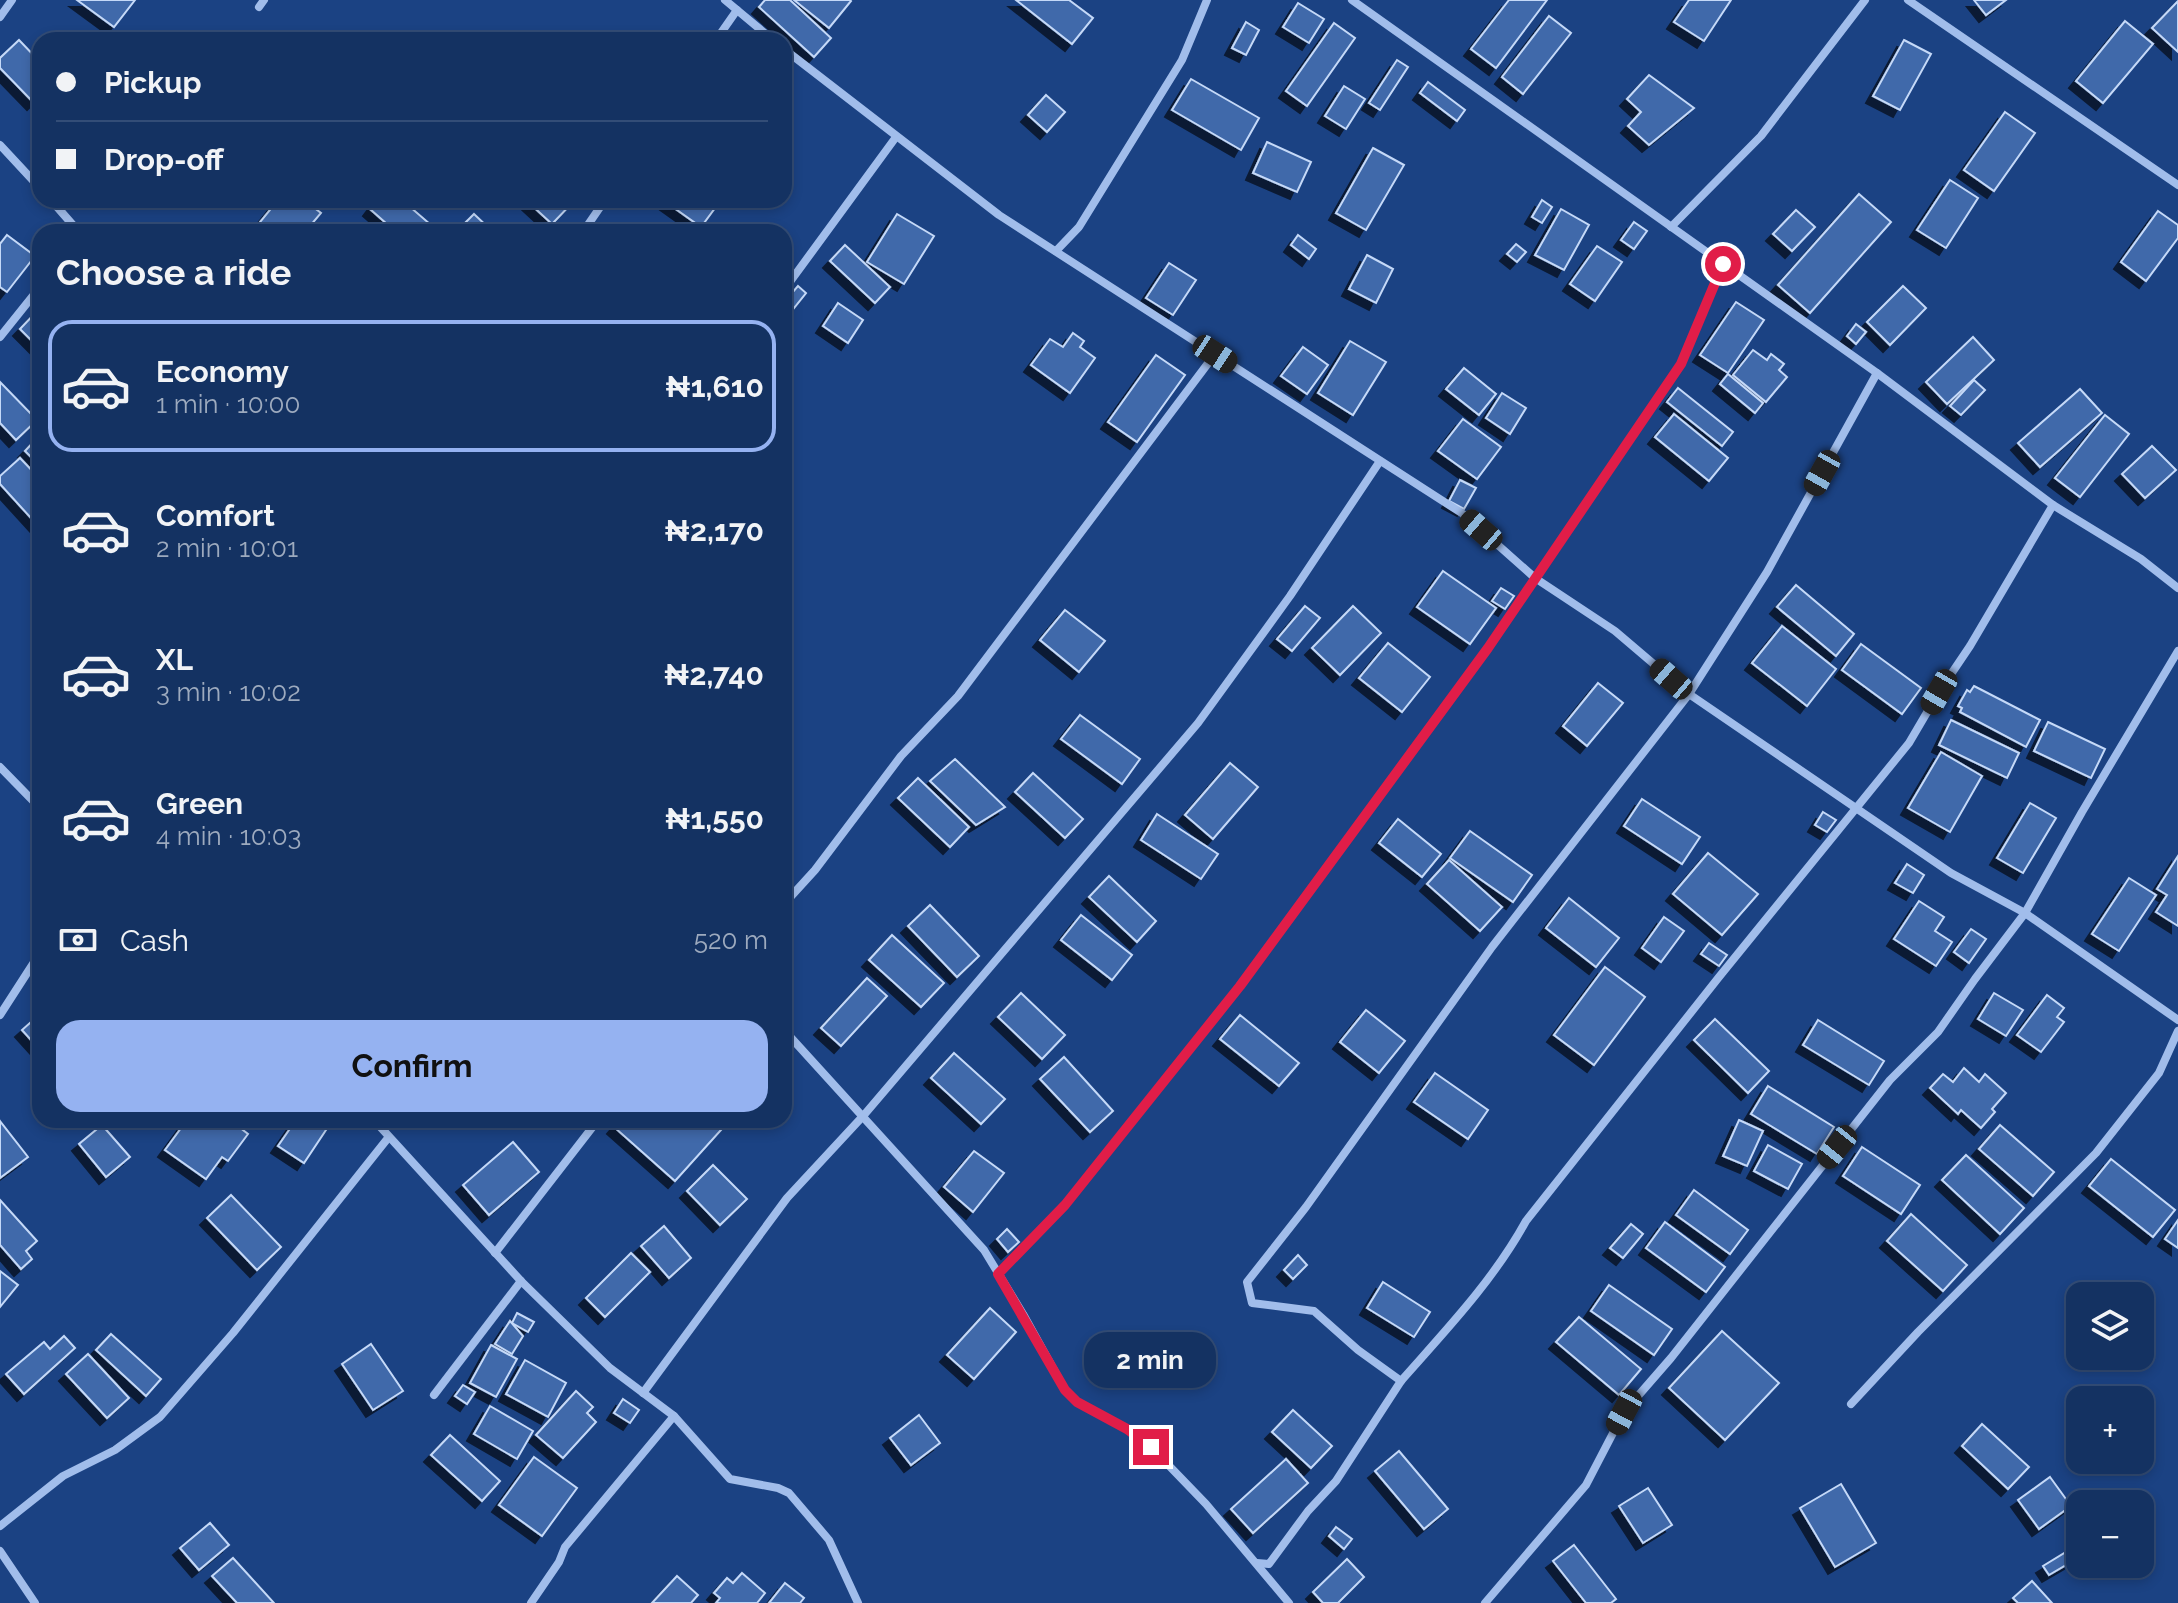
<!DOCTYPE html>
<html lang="en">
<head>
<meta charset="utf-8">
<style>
  body { margin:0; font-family:Raleway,sans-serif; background:#1d3a68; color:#f1f3f6; height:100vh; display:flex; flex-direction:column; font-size:30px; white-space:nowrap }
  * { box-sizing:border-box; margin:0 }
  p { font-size:26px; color:#9daabe }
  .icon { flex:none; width:44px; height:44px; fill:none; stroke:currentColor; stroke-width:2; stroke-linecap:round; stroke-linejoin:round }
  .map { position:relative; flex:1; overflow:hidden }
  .sheet { position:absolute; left:32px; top:224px; width:760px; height:904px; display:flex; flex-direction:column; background:#143262; border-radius:24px; box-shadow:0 4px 12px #0003,0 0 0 2px #334d77 }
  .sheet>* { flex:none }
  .top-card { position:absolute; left:32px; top:32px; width:760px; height:176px; border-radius:24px; box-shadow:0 4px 12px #0003,0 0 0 2px #334d77; display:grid; align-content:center; height:176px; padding:0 24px; background:#143262 }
  .controls { position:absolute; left:2066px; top:1282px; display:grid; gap:16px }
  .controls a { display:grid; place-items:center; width:88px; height:88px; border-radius:16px; background:#143262; box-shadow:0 4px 12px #0003,0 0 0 2px #334d77; font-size:40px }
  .end { position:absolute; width:36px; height:36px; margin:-18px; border:10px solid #e11d48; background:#fff; box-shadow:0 0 0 4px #fff }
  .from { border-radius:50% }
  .bubble { position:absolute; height:56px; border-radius:24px; background:#143262; box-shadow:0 4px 12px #0003,0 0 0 2px #334d77; font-size:26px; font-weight:700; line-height:56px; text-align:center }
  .car { position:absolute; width:24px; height:48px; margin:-24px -12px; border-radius:10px; box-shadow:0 0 6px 2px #0007; background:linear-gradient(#222 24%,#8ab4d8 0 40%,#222 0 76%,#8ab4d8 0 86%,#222 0) }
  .top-card b { display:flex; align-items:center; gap:28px; height:76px; font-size:30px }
  .top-card b+b { border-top:2px solid #334d77 }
  .top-card i { width:20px; height:20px; background:#f1f3f6 }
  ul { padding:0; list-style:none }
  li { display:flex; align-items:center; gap:24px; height:132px; margin:0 16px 12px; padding:0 8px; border:4px solid transparent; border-radius:24px }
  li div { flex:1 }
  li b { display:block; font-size:30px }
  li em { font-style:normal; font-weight:700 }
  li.on { border-color:#95b2f1 }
  li>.icon { width:72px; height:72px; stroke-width:1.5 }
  h2 { padding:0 24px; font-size:36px; line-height:96px }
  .pay { display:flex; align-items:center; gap:20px; height:88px; padding:0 24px; font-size:30px }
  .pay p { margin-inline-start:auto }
  .primary-button { display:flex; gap:16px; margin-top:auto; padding:16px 24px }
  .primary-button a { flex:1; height:92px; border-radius:24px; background:#95b2f1; color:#111; font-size:32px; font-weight:700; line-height:92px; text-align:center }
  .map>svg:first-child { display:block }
  .building { fill:#3f69aa; stroke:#c5d9f8; stroke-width:2; filter:url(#shadow) }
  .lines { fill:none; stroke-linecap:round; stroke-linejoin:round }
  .street { stroke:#a1bdeb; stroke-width:8 }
  .route { stroke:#e11d48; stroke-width:10 }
</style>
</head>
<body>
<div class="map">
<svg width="2178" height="1603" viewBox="0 0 2178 1603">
  <defs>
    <filter id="shadow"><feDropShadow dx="-7" dy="7" stdDeviation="0" flood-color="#0009"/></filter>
  </defs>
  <rect width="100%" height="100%" fill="#1b4283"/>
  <g class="building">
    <path d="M77,0h58l-21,27z"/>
    <path d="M765,0h25l41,38 -17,19 -55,-50z"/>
    <path d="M794,0h56l1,1 -22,27z"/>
    <path d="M1016,0h53l24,18 -21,26z"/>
    <path d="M1509,0h38l-51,68 -25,-19z"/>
    <path d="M1689,0h42l-27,41 -30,-19z"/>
    <path d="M1974,0h32l-20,15z"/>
    <path d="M2178,1v51l-26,-24z"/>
    <path d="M1298,3l26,16 -15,24 -26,-16z"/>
    <path d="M1549,16l22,17 -48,61 -21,-17z"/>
    <path d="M2125,21l28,23 -50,59 -27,-22z"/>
    <path d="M1246,22l13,8 -13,25 -14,-7z"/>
    <path d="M1334,23l21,15 -48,68 -21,-15z"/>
    <path d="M19,40l21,22v35l-6,6 -34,-35v-10z"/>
    <path d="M1904,40l27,14 -31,56 -27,-14z"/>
    <path d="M1397,60l11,7 -28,43 -11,-7z"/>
    <path d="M1649,75l45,33 -45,37 -21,-19 13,-14 -14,-13z"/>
    <path d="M1191,79l68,39 -18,32 -69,-40z"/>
    <path d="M1428,82l37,28 -8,11 -37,-28z"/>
    <path d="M1344,86l21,13 -19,30 -21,-13z"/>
    <path d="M1046,95l19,17 -18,20 -19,-17z"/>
    <path d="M2005,112l30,21 -41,58 -30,-21z"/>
    <path d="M1267,142l44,20 -14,30 -44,-19z"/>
    <path d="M1373,148l31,17 -38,65 -30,-17z"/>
    <path d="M1950,180l28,18 -32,50 -29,-18z"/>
    <path d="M1859,194l32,28 -81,91 -32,-28z"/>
    <path d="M278,200h26l17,13 -16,19h-53z"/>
    <path d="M377,200h25l36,31 -42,1 -26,-23z"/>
    <path d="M526,200h49l-23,24z"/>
    <path d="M663,200h58l-20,27z"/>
    <path d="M1542,200l10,7 -10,16 -10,-6z"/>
    <path d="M1561,209l28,16 -25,45 -29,-15z"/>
    <path d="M1796,210l19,17 -23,24 -19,-17z"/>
    <path d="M2158,211l20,14v13l-32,43 -25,-19z"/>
    <path d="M474,214l19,18h-37z"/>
    <path d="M897,214l37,22 -30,48 -37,-22z"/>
    <path d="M1634,222l13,9 -13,18 -13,-9z"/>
    <path d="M7,235l28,21 -28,36 -7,-5v-43z"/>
    <path d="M1298,235l18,14 -7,10 -18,-14z"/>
    <path d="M1516,244l10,8 -9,10 -10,-8z"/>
    <path d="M845,245l45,42 -15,16 -45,-42z"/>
    <path d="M1597,246l25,16 -27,39 -25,-17z"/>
    <path d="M1367,255l26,14 -17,34 -27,-14z"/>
    <path d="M1169,263l27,17 -23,35 -27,-17z"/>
    <path d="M798,286l8,7 -12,15 -9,-7z"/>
    <path d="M1903,286l23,22 -36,37 -23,-23z"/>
    <path d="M1736,302l28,18 -36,53 -28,-18z"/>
    <path d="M838,303l25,17 -15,23 -25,-17z"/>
    <path d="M40,308v41l-20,-20z"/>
    <path d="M1856,324l10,8 -10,12 -9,-8z"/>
    <path d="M1073,333l11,8 -4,6 15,11 -25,35 -39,-28 19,-26 13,8z"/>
    <path d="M1973,337l21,23 -47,44 -21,-22z"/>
    <path d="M1350,341l36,21 -33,53 -35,-22z"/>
    <path d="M1303,347l25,18 -21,29 -26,-18z"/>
    <path d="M1753,350l14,10 4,-6 13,10 -5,6 8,7 -21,25 -33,-27z"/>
    <path d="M1156,355l29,20 -48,67 -29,-20z"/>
    <path d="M1464,368l32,26 -17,21 -33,-26z"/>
    <path d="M1728,374l35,29 -8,10 -35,-29z"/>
    <path d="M1974,380l11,10 -24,25 -11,-9z"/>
    <path d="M0,382l37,38 -21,20 -16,-17z"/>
    <path d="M1678,388l55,44 -11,14 -55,-44z"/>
    <path d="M2080,389l22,24 -62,54 -22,-24z"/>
    <path d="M1502,393l24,15 -16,26 -24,-16z"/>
    <path d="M1674,414l54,44 -19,23 -54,-44z"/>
    <path d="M2105,415l24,19 -49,63 -25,-19z"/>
    <path d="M1463,419l38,28 -24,32 -39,-28z"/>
    <path d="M40,435v31l-15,-15z"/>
    <path d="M2152,446l24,24 -31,28 -23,-24z"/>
    <path d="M20,458l20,21v49l-40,-44v-8z"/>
    <path d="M1460,480l16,8 -12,21 -15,-8z"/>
    <path d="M1443,571l53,37 -26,36 -53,-37z"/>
    <path d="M1796,585l58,49 -18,22 -59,-49z"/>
    <path d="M1501,588l13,8 -9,13 -13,-8z"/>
    <path d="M1305,606l15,12 -28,33 -15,-12z"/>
    <path d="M1353,606l28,27 -41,42 -28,-27z"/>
    <path d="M1065,610l40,31 -26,31 -39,-32z"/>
    <path d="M1782,626l54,43 -29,37 -55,-43z"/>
    <path d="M1388,643l42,34 -28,35 -43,-34z"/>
    <path d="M1861,644l60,44 -19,26 -60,-44z"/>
    <path d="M1598,683l25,20 -36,43 -24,-20z"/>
    <path d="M1974,686l66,34 -14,27 -66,-35 2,-4 -4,-2 9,-16 3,2z"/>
    <path d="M1080,715l60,44 -18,25 -61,-45z"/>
    <path d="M1951,720l68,33 -12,25 -68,-33z"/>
    <path d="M2048,722l57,27 -14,29 -57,-27z"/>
    <path d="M1941,752l41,24 -32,56 -42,-24z"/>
    <path d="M955,759l50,48 -29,18 -46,-44z"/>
    <path d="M1230,763l28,24 -45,52 -28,-24z"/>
    <path d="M1033,773l50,46 -18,19 -50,-46z"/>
    <path d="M918,778l51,49 -19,20 -52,-49z"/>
    <path d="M1642,799l58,38 -18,27 -58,-38z"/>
    <path d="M2030,803l26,15 -33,55 -26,-15z"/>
    <path d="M1823,812l13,8 -9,12 -12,-7z"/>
    <path d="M1157,814l61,40 -17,25 -60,-39z"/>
    <path d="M1398,819l43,35 -19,23 -43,-34z"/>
    <path d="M1470,831l62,44 -19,27 -63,-44z"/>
    <path d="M1708,853l50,41 -36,41 -49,-41z"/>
    <path d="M2178,856v70l-22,-14 11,-17 -10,-6z"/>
    <path d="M1449,860l53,47 -22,24 -53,-47z"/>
    <path d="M1907,864l17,11 -11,18 -18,-10z"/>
    <path d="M1109,876l47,45 -19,21 -48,-45z"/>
    <path d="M2129,878l27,17 -37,56 -27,-17z"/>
    <path d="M1569,898l50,40 -23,29 -50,-39z"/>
    <path d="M1919,901l25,16 -9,14 17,11 -16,24 -42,-27z"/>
    <path d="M930,905l49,51 -22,21 -49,-51z"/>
    <path d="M1081,915l51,40 -20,25 -51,-40z"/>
    <path d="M1664,917l20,14 -23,31 -19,-14z"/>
    <path d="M1971,929l15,10 -17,24 -15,-11z"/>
    <path d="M892,935l52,48 -23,24 -52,-47z"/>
    <path d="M1709,943l18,12 -8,11 -18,-12z"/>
    <path d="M1605,967l40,30 -51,68 -40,-30z"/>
    <path d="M867,978l20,18 -46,50 -20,-18z"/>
    <path d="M1021,993l44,42 -23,24 -44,-42z"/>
    <path d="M1994,993l29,17 -17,26 -28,-17z"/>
    <path d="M2047,995l17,13 -7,9 7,5 -23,30 -24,-17z"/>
    <path d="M1366,1010l39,31 -26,32 -39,-31z"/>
    <path d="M40,1014v36l-18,-20z"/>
    <path d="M1240,1015l59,48 -20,23 -59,-47z"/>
    <path d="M1715,1019l54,52 -21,22 -54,-53z"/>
    <path d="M1818,1020l66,41 -15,24 -66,-40z"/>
    <path d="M954,1053l51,46 -24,25 -50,-46z"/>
    <path d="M1064,1057l49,54 -23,21 -50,-53z"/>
    <path d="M1964,1068l15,14 6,-8 21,19 -14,16 3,3 -14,16 -20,-18 -3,4 -28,-26 13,-14 10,8z"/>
    <path d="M1435,1073l53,37 -20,29 -54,-37z"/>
    <path d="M1768,1086l66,41 -17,27 -66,-40z"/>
    <path d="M187,1120h43l18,14 -20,27 -6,-4 -16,22 -41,-29z"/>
    <path d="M296,1120l36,1 -28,42 -26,-17z"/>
    <path d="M620,1120h110l-55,61 -61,-54z"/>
    <path d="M1739,1120l24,11 -16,35 -24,-10z"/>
    <path d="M0,1121l28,36 -28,21z"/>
    <path d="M102,1125l28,32 -24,20 -27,-33z"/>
    <path d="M2000,1125l54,47 -21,24 -54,-47z"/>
    <path d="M513,1142l26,30 -50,43 -26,-30z"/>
    <path d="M1768,1145l34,19 -14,25 -34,-18z"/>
    <path d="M1862,1147l58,38 -19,29 -58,-38z"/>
    <path d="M974,1151l30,22 -31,39 -29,-25z"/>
    <path d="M1966,1155l58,53 -24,26 -58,-54z"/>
    <path d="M2111,1159l64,51 -22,27 -64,-51z"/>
    <path d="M713,1165l34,34 -27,26 -33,-34z"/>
    <path d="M1694,1190l54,40 -18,24 -54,-39z"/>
    <path d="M231,1195l50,52 -24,23 -50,-52z"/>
    <path d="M0,1200l37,41 -11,10 6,8 -11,10 -21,-24z"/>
    <path d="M1911,1214l56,51 -24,26 -56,-50z"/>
    <path d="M2178,1220v28l-13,-9z"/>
    <path d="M1665,1222l60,45 -19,25 -60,-44z"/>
    <path d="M1631,1224l12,10 -20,24 -13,-10z"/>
    <path d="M664,1226l27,32 -22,20 -28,-32z"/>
    <path d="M1007,1229l12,13 -11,10 -11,-13z"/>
    <path d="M631,1253l19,19 -45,45 -19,-19z"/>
    <path d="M1298,1255l9,10 -14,14 -9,-9z"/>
    <path d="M0,1271l18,14 -18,22z"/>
    <path d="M1383,1282l47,30 -16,25 -47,-29z"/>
    <path d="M1609,1285l63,44 -18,26 -63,-44z"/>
    <path d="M990,1308l26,24 -42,47 -27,-24z"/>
    <path d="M517,1313l17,9 -6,10 -16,-9z"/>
    <path d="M1579,1317l62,52 -22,26 -63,-53z"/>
    <path d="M510,1321l13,15 -11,18 -17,-10z"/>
    <path d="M1722,1331l57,52 -54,57 -56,-52z"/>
    <path d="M111,1334l50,45 -15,17 -50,-46z"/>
    <path d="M64,1336l11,12 -51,46 -18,-20 38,-32 6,7z"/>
    <path d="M371,1344l32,47 -30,19 -31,-46z"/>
    <path d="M491,1345l26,14 -21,38 -26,-14z"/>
    <path d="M88,1354l41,44 -22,20 -41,-44z"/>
    <path d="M525,1360l41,23 -18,34 -42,-23z"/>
    <path d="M463,1385l12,7 -8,12 -12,-8z"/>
    <path d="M576,1391l17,16 -6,6 9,9 -33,36 -27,-23z"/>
    <path d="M623,1399l16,11 -9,13 -16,-10z"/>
    <path d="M490,1406l43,25 -16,28 -43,-25z"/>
    <path d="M1293,1410l39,36 -21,22 -39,-36z"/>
    <path d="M919,1415l21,28 -29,22 -21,-27z"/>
    <path d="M1982,1424l47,43 -21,22 -46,-43z"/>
    <path d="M450,1435l50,46 -18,20 -51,-46z"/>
    <path d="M1399,1451l49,58 -24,20 -49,-58z"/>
    <path d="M534,1457l43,31 -35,48 -43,-31z"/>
    <path d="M1286,1459l22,24 -55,50 -22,-24z"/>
    <path d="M2050,1477l21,29 -32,23 -21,-29z"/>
    <path d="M1841,1484l35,59 -41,24 -35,-59z"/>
    <path d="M1648,1488l24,37 -29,18 -24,-37z"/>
    <path d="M210,1523l19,22 -30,25 -19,-22z"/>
    <path d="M1336,1527l16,12 -8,10 -15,-13z"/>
    <path d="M1574,1545l42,54 -5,4h-25l-33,-42z"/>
    <path d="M2066,1552l5,10 -22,13 -6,-9z"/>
    <path d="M233,1558l41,45h-37l-25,-27z"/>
    <path d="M1347,1559l17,18 -26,26h-15l-10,-11z"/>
    <path d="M742,1573l23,20 -8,10h-41l4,-5 -6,-5 13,-15 6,5z"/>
    <path d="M677,1576l21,19 -7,8h-39z"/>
    <path d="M2032,1581l20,22h-34l-5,-5z"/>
    <path d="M785,1583l19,15 -4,5h-31z"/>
  </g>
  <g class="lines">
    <g class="street">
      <path d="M725,0l48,40"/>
      <path d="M1352,0l525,373 176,132 88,54 37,29"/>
      <path d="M1908,0l270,185"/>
      <path d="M259,7l5,-7"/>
      <path d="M0,17l12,-17"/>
      <path d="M716,40l21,-30"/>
      <path d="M784,49l215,166 464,299 72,64 80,53 74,63 262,179 74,40 153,107"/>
      <path d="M0,145l40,43"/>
      <path d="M51,200l28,32"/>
      <path d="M1671,227l90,-91 104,-136"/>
      <path d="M583,232l22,-32"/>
      <path d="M1056,251l23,-24 103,-167 25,-60"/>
      <path d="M784,290l112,-153"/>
      <path d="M0,337l40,-50"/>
      <path d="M0,767l40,41"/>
      <path d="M784,904l31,-34 86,-114 57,-60 257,-342"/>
      <path d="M0,1015l40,-62"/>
      <path d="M784,1030l200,220 39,64 42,76 12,12 50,27 24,18 55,57 83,99"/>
      <path d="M374,1120l147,161 89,87 64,48 56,63 48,9 11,5 40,47 29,63"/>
      <path d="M495,1253l103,-133"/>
      <path d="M998,1274l67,-69 175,-219 248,-338 193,-284 42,-100"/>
      <path d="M1401,1381c45,-51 92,-100 125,-160l193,-244 190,-234 30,-51 31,-46 83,-141"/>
      <path d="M643,1393l144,-195 77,-83 334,-392 92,-127 90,-135"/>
      <path d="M434,1395l87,-114"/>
      <path d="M1851,1404l67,-72 178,-179 63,-80 19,-42"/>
      <path d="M0,1526l63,-50 52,-26 45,-33 73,-84 155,-195"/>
      <path d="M0,1551l35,52"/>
      <path d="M1257,1563l12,1 39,-53 28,-30 65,-100 -43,-31 -44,-39 -62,-8 -5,-21 59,-75 186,-260 197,-253 78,-122 110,-199"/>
      <path d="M531,1603l28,-41 6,-15 109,-131"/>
      <path d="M1485,1603l101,-118 38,-73 47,-54 219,-278 48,-48 37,-53 50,-66 57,-101 96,-161"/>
    </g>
  </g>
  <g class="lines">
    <path class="route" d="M1151,1447l-24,-18 -50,-27 -12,-12 -67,-116 67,-69 175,-219 248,-338 193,-284 42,-100"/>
  </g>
</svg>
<div class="controls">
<a><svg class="icon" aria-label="layers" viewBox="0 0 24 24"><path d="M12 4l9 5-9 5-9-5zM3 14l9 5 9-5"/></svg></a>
<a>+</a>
<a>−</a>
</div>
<i class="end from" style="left:1723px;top:264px"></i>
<i class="end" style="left:1151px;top:1447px"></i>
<div class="bubble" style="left:1084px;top:1332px;width:132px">2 min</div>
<i class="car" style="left:1215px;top:354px;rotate:123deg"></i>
<i class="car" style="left:1822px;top:473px;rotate:209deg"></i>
<i class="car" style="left:1481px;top:530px;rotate:311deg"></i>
<i class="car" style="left:1671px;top:679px;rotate:311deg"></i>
<i class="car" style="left:1939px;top:692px;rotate:210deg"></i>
<i class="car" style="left:1837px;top:1147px;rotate:219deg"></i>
<i class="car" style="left:1624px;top:1412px;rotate:208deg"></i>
<div class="top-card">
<b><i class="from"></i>Pickup</b>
<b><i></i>Drop-off</b>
</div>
<section class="sheet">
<h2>Choose a ride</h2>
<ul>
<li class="on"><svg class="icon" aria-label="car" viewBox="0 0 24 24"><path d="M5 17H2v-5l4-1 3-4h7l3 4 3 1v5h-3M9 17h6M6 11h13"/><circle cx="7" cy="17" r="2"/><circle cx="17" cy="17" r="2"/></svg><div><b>Economy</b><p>1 min · 10:00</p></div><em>₦1,610</em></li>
<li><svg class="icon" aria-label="car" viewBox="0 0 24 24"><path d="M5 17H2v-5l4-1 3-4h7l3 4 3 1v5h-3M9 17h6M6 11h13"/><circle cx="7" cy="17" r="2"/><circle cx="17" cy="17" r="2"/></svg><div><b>Comfort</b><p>2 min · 10:01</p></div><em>₦2,170</em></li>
<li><svg class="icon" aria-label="car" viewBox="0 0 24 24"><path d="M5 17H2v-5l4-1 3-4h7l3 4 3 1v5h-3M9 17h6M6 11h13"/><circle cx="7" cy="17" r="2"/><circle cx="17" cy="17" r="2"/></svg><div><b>XL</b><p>3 min · 10:02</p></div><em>₦2,740</em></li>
<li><svg class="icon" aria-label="car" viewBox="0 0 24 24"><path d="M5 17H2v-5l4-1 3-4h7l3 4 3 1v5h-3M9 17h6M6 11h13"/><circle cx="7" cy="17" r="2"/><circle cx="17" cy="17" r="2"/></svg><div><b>Green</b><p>4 min · 10:03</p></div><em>₦1,550</em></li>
</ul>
<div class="pay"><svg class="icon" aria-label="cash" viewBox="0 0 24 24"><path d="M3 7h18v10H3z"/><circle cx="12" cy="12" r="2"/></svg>Cash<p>520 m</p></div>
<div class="primary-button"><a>Confirm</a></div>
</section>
</div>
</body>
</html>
